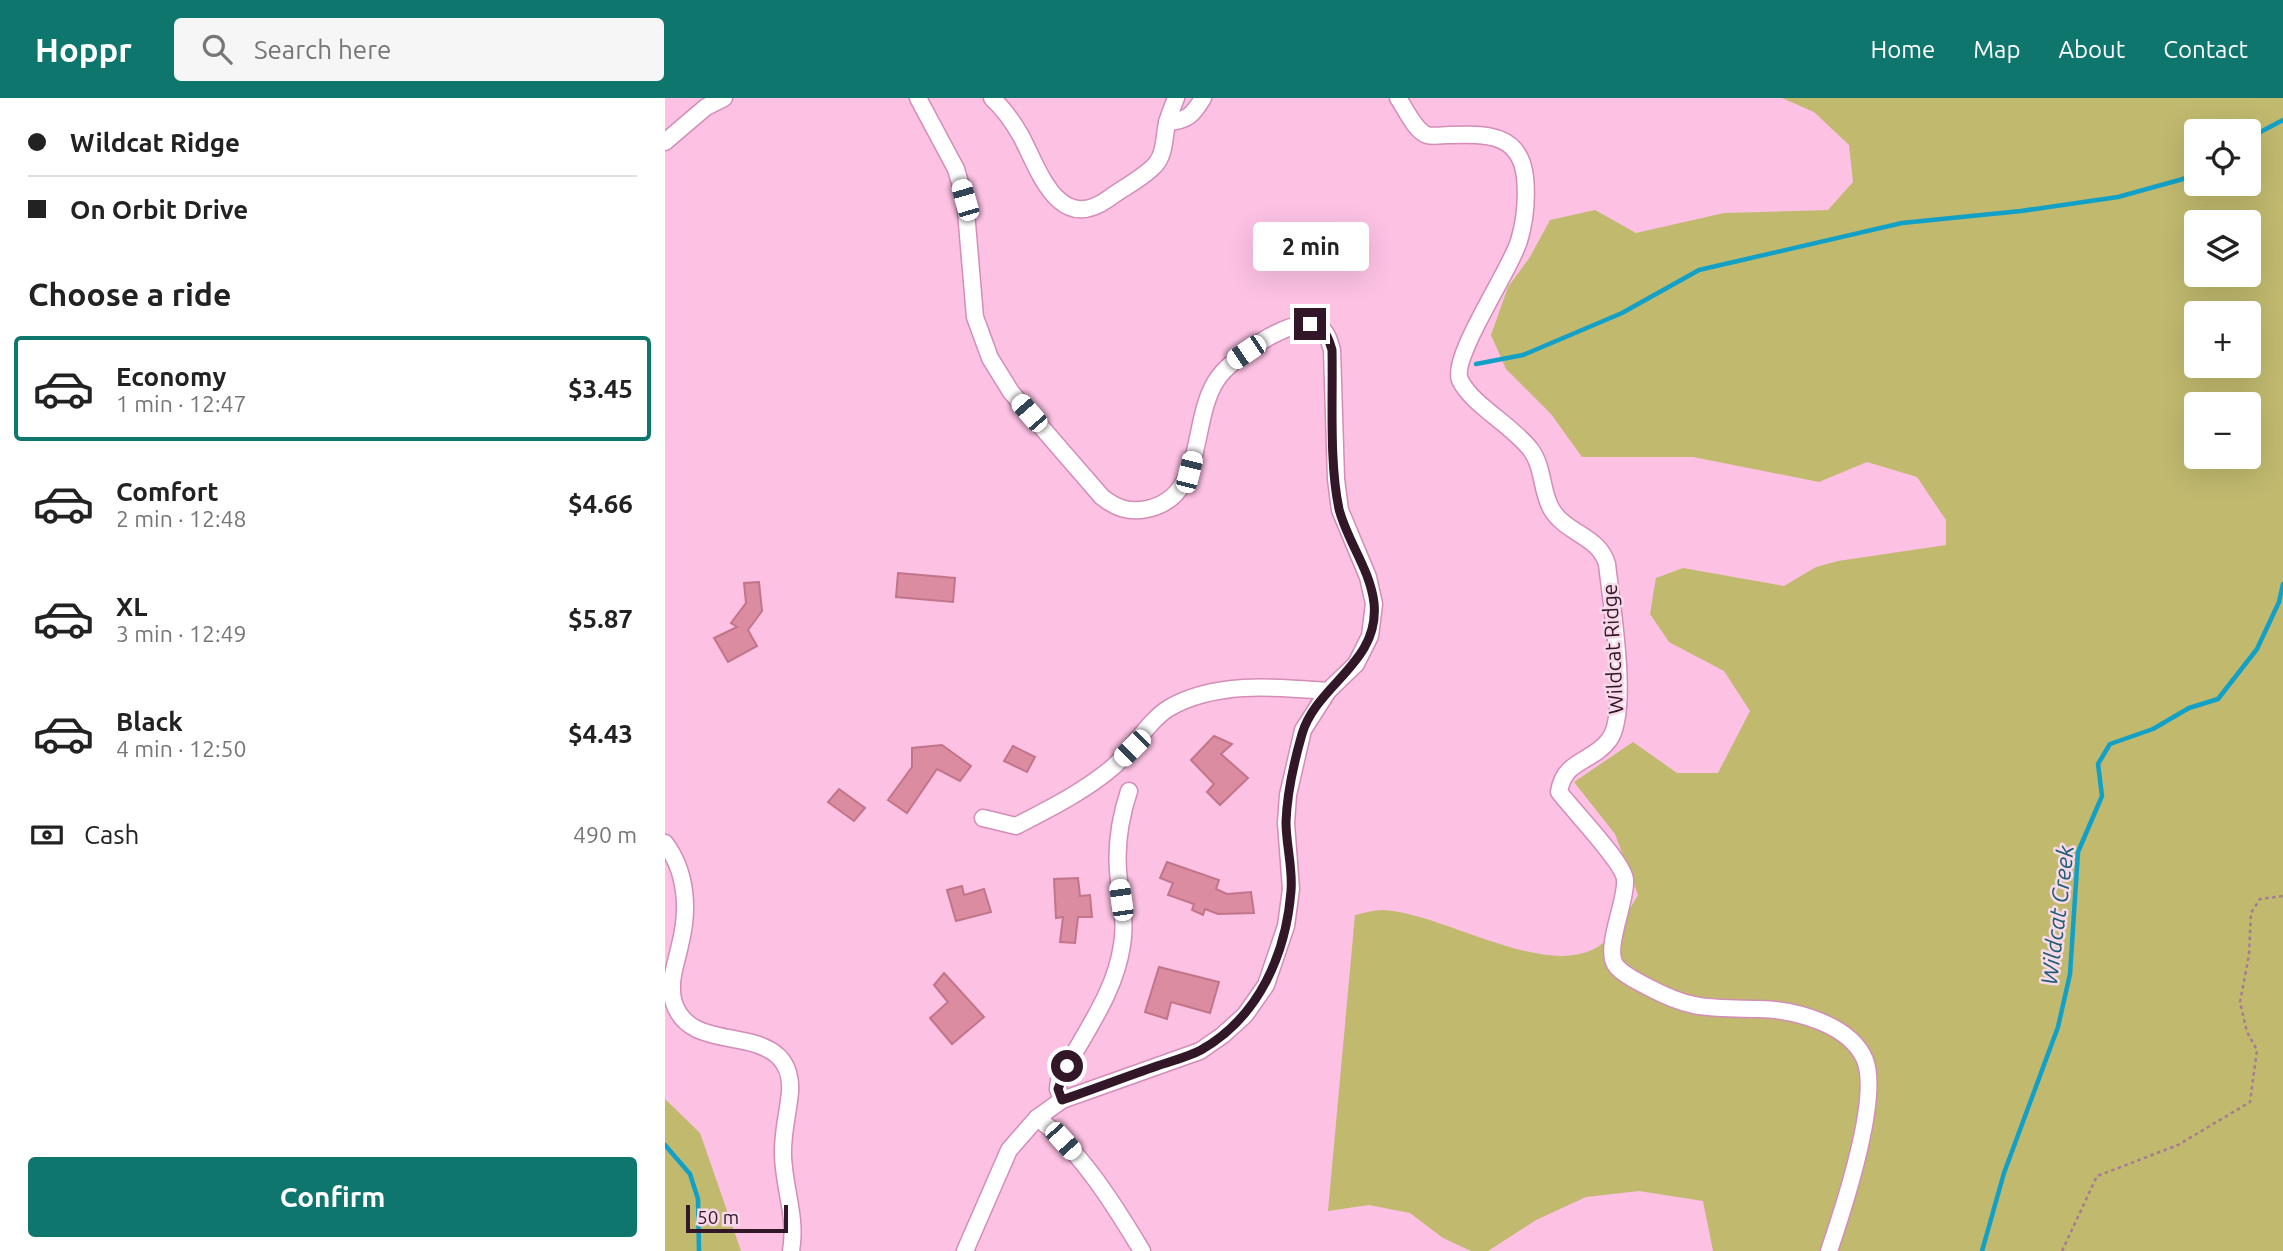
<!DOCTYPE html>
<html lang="en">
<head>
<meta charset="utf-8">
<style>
  body { margin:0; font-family:Ubuntu,sans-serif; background:#f6f6f6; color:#222; height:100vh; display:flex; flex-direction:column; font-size:26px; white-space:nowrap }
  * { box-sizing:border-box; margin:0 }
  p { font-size:23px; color:#767676 }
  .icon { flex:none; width:38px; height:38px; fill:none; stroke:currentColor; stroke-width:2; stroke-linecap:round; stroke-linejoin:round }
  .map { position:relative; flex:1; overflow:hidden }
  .sheet { display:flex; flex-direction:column; background:#fff; width:665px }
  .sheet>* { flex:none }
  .banner { display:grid; align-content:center; height:154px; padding:0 28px; background:#fff }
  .fabs { position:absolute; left:1519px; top:21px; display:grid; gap:14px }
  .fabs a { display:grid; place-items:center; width:77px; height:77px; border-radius:7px; background:#fff; box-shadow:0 7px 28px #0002; font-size:35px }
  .scale { position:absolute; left:21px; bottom:18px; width:102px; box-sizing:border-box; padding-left:7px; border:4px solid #321728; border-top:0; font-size:19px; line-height:24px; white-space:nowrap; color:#321728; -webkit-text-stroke:5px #f7d9e9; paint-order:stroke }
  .end { position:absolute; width:32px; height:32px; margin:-16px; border:9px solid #321728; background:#fff; box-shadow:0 0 0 4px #fff }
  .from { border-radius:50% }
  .bubble { position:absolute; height:49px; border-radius:7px; background:#fff; box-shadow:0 7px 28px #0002; font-size:23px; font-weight:700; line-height:49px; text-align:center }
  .car { position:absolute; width:21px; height:42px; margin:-21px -10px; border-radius:9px; box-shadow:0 0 5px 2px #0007; background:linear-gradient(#fff 24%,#345 0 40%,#fff 0 76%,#345 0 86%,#fff 0) }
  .banner b { display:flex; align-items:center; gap:24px; height:66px; font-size:26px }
  .banner b+b { border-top:2px solid #e0e0e0 }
  .banner i { width:18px; height:18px; background:#222 }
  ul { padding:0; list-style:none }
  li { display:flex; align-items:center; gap:21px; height:105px; margin:0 14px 10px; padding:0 14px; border:4px solid transparent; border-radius:7px }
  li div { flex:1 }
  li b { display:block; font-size:26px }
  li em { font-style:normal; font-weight:700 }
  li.active { border-color:#0f766e }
  li>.icon { width:63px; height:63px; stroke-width:1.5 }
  h2 { padding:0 28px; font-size:32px; line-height:84px }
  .pay { display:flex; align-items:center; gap:18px; height:77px; padding:0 28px; font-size:26px }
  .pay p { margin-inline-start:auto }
  .cta { display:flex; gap:14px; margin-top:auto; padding:14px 28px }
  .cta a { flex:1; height:80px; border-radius:7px; background:#0f766e; color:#fff; font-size:28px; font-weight:700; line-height:80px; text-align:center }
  header { display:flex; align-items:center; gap:42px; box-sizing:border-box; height:98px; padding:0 35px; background:#0f766e; color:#fff }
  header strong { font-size:33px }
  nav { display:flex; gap:38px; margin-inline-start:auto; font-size:24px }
  .search { width:490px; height:63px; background:#f6f6f6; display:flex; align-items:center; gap:18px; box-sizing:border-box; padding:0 24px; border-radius:7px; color:#767676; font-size:26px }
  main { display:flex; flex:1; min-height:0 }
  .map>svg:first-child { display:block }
  .green { fill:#c0b96e; fill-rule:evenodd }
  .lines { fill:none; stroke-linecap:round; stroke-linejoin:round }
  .stream { stroke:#12a0c7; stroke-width:4.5 }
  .building { fill:#db8ca0; stroke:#c27589; stroke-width:2 }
  .minor-casing { stroke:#d38db7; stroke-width:19 }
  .path { stroke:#a87b95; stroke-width:2.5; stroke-dasharray:3.5 3.5; stroke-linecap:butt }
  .minor { stroke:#fff; stroke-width:16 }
  .route { stroke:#321728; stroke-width:9 }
  .labels { text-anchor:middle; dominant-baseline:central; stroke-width:5; stroke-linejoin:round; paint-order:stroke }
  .street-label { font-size:21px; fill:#321728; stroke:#f7d9e9 }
  .water-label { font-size:23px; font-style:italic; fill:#1c5d72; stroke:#f7d9e9 }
</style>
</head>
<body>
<header>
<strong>Hoppr</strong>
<div class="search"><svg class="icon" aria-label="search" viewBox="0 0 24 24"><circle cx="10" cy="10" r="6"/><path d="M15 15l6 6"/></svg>Search here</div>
<nav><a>Home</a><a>Map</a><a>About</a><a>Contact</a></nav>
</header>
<main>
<section class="sheet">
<div class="banner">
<b><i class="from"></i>Wildcat Ridge</b>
<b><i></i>On Orbit Drive</b>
</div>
<h2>Choose a ride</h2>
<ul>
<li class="active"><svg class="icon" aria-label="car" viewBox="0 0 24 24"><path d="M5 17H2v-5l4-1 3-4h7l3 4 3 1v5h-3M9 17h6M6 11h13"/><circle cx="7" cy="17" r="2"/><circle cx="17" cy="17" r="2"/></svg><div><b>Economy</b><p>1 min · 12:47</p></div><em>$3.45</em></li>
<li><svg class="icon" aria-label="car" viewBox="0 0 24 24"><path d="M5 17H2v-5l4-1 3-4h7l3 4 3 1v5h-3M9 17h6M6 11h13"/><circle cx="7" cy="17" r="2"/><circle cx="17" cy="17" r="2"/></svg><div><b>Comfort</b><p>2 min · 12:48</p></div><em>$4.66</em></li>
<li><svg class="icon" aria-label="car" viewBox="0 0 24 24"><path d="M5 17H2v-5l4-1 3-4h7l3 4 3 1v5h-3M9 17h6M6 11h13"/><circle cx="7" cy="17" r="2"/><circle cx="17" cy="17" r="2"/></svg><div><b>XL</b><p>3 min · 12:49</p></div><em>$5.87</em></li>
<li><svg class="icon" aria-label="car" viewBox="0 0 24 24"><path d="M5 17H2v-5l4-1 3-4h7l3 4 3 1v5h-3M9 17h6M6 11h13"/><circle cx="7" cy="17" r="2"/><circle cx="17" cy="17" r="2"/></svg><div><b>Black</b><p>4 min · 12:50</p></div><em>$4.43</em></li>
</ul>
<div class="pay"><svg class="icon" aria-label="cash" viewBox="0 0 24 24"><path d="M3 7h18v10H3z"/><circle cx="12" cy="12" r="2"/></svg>Cash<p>490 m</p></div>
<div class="cta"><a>Confirm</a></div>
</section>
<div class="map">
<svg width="1618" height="1153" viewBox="0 0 1618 1153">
  <rect width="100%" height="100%" fill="#fcc1e3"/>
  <g class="green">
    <path d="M1117,0h501v1153h-570l-10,-50 -64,-10 -53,6 -50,23 -48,31h-17l-28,-13 -33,-25 -41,-8 -41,6 27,-296c9,-2 18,-5 27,-5 60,2 164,71 217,36 17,-11 28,-33 39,-51l-23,-61 -41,-52 59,-40 44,31h41l32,-62 -26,-40 -55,-29 -19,-28 6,-36 27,-10 101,18 32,-19 22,-6 108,-16v-25l-29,-43 -50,-15 -48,20 -126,-25h-111l-31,-43 -45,-45 -15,-34 17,-48 22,-30 20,-37 45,-10 41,23 88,-20 104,-3 25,-28 -4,-37 -35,-33zM1531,33h53v53h-53zM1531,124h53v53h-53zM1531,215h53v53h-53zM1531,306h53v53h-53z"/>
    <path d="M0,1001l35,34 41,118h-76z"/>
  </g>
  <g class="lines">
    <g class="stream">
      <path d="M1584,40l34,-18"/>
      <path d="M811,266l47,-9 99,-42 77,-43 203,-47 119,-12 97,-14 65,-18 13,-9"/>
      <path d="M0,1047l25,29 8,25 1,52"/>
      <path d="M1317,1153l22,-78 54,-146 12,-53 8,-122 24,-56 -4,-32 12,-20 43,-15 36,-21 29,-9 39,-50 22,-47 4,-18"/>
    </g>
  </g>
  <g class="building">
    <path d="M233,475l57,5 -2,24 -57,-5z"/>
    <path d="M94,484l3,29 -14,19 9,16 -29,16 -14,-24 23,-11 -6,-4 15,-20 -2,-20z"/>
    <path d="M549,638l18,8 -11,10 27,24 -28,27 -13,-13 7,-8 -23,-24z"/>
    <path d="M277,647l29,21 -11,15 -23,-12 -30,44 -19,-13 24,-33v-19z"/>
    <path d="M348,648l22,11 -8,15 -23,-11z"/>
    <path d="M174,691l26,19 -11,13 -26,-19z"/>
    <path d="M502,764l52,18 -3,9 11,5 24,-2 3,21 -36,1 -13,-5 -2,6 -11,-5 2,-6 -26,-9 5,-12 -13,-5z"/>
    <path d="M413,780l2,18 10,-1 2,22h-14l-3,26 -15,-1 3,-25 -7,1 -2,-39z"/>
    <path d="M297,788l2,9 20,-6 7,23 -35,9 -9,-31z"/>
    <path d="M494,869l60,15 -9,31 -39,-11 -4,17 -22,-7z"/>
    <path d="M279,875l40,44 -32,27 -22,-26 18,-16 -14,-17z"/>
  </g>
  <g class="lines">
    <g class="minor-casing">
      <g id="minor">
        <path d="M253,0l38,71 9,31 10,117 15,41 21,34 91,105c14,11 27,16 45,12 59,-12 43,-87 69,-128 12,-21 80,-70 104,-54 8,6 9,14 12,23l4,129 4,31 28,67 6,27 -4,32 -14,28 -28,27 -25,39 -15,65 -2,28 5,66 -5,37 -20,59 -21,30 -22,20 -23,16 -138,49 -25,18 -28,32 -44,101"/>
        <path d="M327,0c12,11 21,24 29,38 18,34 37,98 87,63 14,-11 36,-21 48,-35 9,-11 8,-27 11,-41 2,-8 6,-17 9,-25"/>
        <path d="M733,0c7,10 17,33 29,37 6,2 16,0 21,0 36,-1 72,-3 77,42 2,21 0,44 -6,64 -8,28 -69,117 -59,139 12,25 52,45 71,70 13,18 10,42 21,60 15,24 47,26 55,54 4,37 23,149 2,176 -17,23 -45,19 -50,52 13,17 66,72 66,88 2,22 -23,71 -8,87 8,9 20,14 31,20 47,25 62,20 112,22 35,1 90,15 105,51 15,39 -22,150 -36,191"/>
        <path d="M502,24c20,-1 26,-7 36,-24"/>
        <path d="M0,44l41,-35 18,-9"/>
        <path d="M318,720l33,8c33,-17 69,-35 97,-59 18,-16 36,-47 56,-59 47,-27 107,-21 159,-17"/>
        <path d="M0,745c22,29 24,67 15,102 -4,19 -12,38 -6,58 15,46 77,26 105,54 9,9 12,23 11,35 -2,22 -8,42 -7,64 1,32 14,62 8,95"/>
        <path d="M397,1002l-4,-11 1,-8c22,-44 56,-86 63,-136 4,-22 -1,-42 -3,-64 -4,-31 0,-60 10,-90"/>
        <path d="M372,1020c42,30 78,88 105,133"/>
      </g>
    </g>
    <path class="path" d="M1397,1153l35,-75 81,-31 72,-43 7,-52 -10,-18 -7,-30 9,-47 2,-42 9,-14 23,-3"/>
    <use href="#minor" class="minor"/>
  </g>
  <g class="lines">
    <path class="route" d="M402,968l-9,23 4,11c32,-11 63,-23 95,-34 14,-5 31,-9 44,-16 58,-33 85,-96 90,-159 2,-23 -5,-46 -5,-69 1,-29 8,-60 16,-88 15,-50 78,-71 72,-131 -4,-34 -27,-62 -35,-94 -10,-47 -6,-110 -7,-159 -4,-14 -7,-22 -22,-26"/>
  </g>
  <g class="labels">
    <g class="street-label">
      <text transform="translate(947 551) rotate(-93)">Wildcat Ridge</text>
    </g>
    <g class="water-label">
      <text transform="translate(1392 817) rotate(-83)">Wildcat Creek</text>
    </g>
  </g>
</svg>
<div class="fabs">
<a><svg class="icon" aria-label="locate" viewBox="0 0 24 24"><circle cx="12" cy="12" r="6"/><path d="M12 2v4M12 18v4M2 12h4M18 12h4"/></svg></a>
<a><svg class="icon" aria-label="layers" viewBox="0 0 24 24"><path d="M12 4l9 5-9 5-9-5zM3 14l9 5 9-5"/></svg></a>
<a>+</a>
<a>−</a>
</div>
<div class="scale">50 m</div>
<i class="end from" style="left:402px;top:968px"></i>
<i class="end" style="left:645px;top:226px"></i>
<div class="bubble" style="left:588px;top:124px;width:116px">2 min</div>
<i class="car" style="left:300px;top:102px;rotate:344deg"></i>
<i class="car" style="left:581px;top:254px;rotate:236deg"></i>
<i class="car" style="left:364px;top:315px;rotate:319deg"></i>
<i class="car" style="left:524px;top:374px;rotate:14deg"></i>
<i class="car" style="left:467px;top:650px;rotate:225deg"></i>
<i class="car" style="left:456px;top:802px;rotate:352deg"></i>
<i class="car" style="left:398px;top:1043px;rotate:138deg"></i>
</div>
</main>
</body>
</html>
